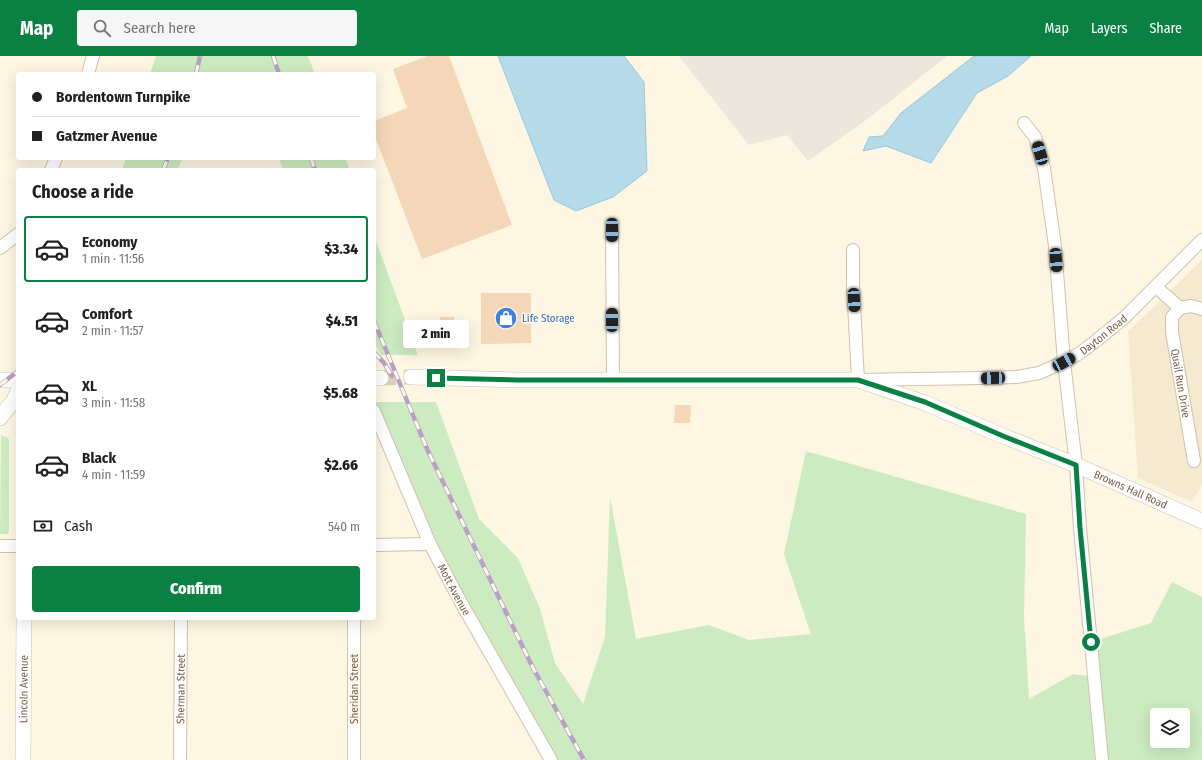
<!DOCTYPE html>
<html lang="en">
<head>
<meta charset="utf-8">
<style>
  body { margin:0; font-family:"Fira Sans Condensed",sans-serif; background:#f6f6f6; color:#202124; height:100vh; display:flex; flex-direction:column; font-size:15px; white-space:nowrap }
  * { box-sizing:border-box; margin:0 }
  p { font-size:13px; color:#757577 }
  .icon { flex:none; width:22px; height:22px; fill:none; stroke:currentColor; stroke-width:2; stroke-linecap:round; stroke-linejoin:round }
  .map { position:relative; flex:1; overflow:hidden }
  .drawer { position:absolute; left:16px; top:112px; width:360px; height:452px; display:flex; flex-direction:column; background:#fff; border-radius:4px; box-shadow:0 4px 16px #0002 }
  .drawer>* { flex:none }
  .guide { position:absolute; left:16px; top:16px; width:360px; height:88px; border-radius:4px; box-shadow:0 4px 16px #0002; display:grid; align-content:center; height:88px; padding:0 16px; background:#fff }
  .tools { position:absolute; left:1150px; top:652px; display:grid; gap:8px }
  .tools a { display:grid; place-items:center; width:40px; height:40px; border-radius:4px; background:#fff; box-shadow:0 4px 16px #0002; font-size:20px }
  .end { position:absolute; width:18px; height:18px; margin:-9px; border:5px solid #0b8043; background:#fff; box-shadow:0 0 0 2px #fff }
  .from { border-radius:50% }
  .bubble { position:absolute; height:28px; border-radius:4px; background:#fff; box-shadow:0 4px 16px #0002; font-size:13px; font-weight:800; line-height:28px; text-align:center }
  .car { position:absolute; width:12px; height:24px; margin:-12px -6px; border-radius:5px; box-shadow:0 0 3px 1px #0007; background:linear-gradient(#222 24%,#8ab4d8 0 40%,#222 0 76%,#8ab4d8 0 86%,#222 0) }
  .guide b { display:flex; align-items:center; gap:14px; height:38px; font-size:15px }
  .guide b+b { border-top:1px solid #e0e0e0 }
  .guide i { width:10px; height:10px; background:#202124 }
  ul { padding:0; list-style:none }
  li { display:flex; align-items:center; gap:12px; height:66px; margin:0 8px 6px; padding:0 8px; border:2px solid transparent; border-radius:4px }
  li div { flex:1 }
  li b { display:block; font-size:15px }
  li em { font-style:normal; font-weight:800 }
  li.active { border-color:#0b8043 }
  li>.icon { width:36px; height:36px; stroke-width:1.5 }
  h2 { padding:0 16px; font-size:18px; line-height:48px }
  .pay { display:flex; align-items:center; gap:10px; height:44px; padding:0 16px; font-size:15px }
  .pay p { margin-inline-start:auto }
  .primary-button { display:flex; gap:8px; margin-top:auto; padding:8px 16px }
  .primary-button a { flex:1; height:46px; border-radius:4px; background:#0b8043; color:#fff; font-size:16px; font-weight:800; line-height:46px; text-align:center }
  header { display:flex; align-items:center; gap:24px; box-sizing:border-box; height:56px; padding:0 20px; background:#0b8043; color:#fff }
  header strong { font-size:19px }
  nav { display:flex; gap:22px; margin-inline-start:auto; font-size:14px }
  .search { width:280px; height:36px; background:#f6f6f6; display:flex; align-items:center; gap:10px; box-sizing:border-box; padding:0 14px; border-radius:4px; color:#757577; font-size:15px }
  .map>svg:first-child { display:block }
  .residential { fill:#f5e9d0 }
  .industrial { fill:#ece6dd }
  .green { fill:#ccebc0; fill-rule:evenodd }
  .water { fill:#b5dae8; stroke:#9bc8da }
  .building { fill:#f4d7b8 }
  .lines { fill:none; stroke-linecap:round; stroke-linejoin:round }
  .tertiary-tunnel { stroke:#dbd0bb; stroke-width:15; stroke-dasharray:15 8; stroke-linecap:butt }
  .minor-casing { stroke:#d1c1ab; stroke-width:14 }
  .tertiary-casing { stroke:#d1c1ab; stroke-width:16 }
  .minor { stroke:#fff; stroke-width:12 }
  .tertiary { stroke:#fff; stroke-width:15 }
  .rail-casing { stroke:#baa0c7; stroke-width:4.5 }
  .rail { stroke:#fff9e9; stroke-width:3; stroke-dasharray:9; stroke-linecap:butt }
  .route { stroke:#0b8043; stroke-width:5 }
  .labels { text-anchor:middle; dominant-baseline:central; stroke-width:3; stroke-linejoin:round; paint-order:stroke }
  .shop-label { font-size:11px; fill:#366cbe; stroke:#fff9e9; text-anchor:start }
  .street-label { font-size:11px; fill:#765e47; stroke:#fff9e9 }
</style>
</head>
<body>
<header>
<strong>Map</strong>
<div class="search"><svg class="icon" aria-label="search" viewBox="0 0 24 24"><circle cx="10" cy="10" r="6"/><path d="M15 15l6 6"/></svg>Search here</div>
<nav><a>Map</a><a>Layers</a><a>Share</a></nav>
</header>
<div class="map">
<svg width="1202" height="704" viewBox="0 0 1202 704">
  <rect width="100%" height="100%" fill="#fdf6e2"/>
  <path class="residential" d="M1202,204v225l-10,17 -54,-24 -10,-146z"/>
  <path class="industrial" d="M679,0h268l-82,65 -57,40 -21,-26 -38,10z"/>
  <g class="green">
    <path d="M156,0h152l7,18h-165z"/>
    <path d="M126,102h57l-6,12h-55z"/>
    <path d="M279,102h66l5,12h-67z"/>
    <path d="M374,180l44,119h-37l-7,-13z"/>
    <path d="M375,346h61l43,117 39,39 22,51 15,54 28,41 22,-67 5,-140 26,142 73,-14 40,15 62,-6 -27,-80 22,-103 220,63 -2,104 5,81 44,-25 21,3 -3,-35 60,-19 21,-41 30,15v163h-654l-118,-219zM1157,659h26v26h-26z"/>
    <path d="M1,379l7,3 1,2v92l-2,2h-7z"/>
  </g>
  <g class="water">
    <path d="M498,0h126l20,26 3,89 -34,26 -37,14 -22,-11z"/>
    <path d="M974,0h57l-23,20 -31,17 -46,70 -45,-17 -23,5 6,-14 14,-1 18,-23z"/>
  </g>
  <g class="building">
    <path d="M427,0h22l63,169 -90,34 -48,-125v-13l33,-13 -14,-39z"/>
    <path d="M481,237h50v50l-50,1z"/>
    <path d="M440,261h14l-1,25h-13z"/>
    <path d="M675,349h16l-1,18h-16z"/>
  </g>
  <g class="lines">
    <path class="tertiary-tunnel" d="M381,322l30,-1"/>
    <g class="minor-casing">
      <g id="minor">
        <path d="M88,18l5,-18"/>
        <path d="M1024,67l11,14 9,31 11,78 9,116 12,103 4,63 22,232"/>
        <path d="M51,114l5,-12"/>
        <path d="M612,174l1,150"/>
        <path d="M0,192l18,-14"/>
        <path id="s1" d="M853,194v35l5,95 123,-2 35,-1 23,-4 25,-11 16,-9 17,-13 27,-22 78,-78"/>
        <path d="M1156,231l24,21 11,-2 11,3"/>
        <path id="s2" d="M1180,252l-8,9v15l22,129"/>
        <path id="s3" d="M374,355l56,133 29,55 92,161"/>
        <path d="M374,489l56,-1"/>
        <path d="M0,490h18"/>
        <path id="s4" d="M180,704l1,-142"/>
        <path d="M354,704v-142"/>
      </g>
    </g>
    <g class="tertiary-casing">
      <g id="tertiary">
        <path id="s5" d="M411,321l106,3h341l67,23 78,33 73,29 126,56"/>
        <path d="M374,322h7"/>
        <path d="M0,324h18"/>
        <path d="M0,362l14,-18 4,-9"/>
        <path id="s6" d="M23,704l1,-142"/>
      </g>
    </g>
    <use href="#minor" class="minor"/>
    <use href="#tertiary" class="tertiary"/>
    <g class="rail-casing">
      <g id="rail">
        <path d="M273,0l6,18"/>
        <path d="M196,18l4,-18"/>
        <path d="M311,102l4,12"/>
        <path d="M163,114l5,-12"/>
        <path d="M374,265l53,128 105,217 52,94"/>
        <path d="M374,296l10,11 8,13"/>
        <path d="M0,329l18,-14"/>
      </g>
    </g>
    <use href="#rail" class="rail"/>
  </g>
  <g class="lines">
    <path class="route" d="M436,322l81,2h341l67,22 78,34 73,29 4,63 11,114"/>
  </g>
  <defs>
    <g id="shop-disc" transform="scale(1.15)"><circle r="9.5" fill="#3f7fe0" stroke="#fff9e9"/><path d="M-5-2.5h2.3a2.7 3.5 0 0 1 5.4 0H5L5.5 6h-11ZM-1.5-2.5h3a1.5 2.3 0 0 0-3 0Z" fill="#fff"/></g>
  </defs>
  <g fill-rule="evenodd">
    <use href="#shop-disc" x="506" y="262"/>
  </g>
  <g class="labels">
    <g class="shop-label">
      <text x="522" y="262">Life Storage</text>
    </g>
    <g class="street-label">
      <text stroke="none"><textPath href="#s1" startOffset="387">Dayton Road</textPath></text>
      <text stroke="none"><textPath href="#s2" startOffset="79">Quail Run Drive</textPath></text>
      <text stroke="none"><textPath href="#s5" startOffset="741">Browns Hall Road</textPath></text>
      <text stroke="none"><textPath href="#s3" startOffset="196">Mott Avenue</textPath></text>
      <text stroke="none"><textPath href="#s6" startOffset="71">Lincoln Avenue</textPath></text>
      <text stroke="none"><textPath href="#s4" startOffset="71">Sherman Street</textPath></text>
      <text transform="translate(354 633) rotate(-90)">Sheridan Street</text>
    </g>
  </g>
</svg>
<div class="tools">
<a><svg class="icon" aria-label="layers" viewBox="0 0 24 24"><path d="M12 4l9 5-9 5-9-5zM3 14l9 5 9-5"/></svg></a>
</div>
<i class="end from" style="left:1091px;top:586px"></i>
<i class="end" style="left:436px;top:322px"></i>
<div class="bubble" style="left:403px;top:264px;width:66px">2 min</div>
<i class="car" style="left:1040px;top:97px;rotate:344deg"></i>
<i class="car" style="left:612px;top:174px;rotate:180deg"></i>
<i class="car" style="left:1056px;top:204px;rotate:176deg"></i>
<i class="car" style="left:854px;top:244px;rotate:177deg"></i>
<i class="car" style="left:612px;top:264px;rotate:0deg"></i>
<i class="car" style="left:1064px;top:306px;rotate:61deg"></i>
<i class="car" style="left:993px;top:322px;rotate:268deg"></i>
<div class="guide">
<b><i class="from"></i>Bordentown Turnpike</b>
<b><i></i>Gatzmer Avenue</b>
</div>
<section class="drawer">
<h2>Choose a ride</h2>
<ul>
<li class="active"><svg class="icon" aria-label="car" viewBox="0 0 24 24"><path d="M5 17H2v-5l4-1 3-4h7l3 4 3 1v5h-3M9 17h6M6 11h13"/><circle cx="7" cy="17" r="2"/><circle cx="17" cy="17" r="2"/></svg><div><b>Economy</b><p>1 min · 11:56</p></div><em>$3.34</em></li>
<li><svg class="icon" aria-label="car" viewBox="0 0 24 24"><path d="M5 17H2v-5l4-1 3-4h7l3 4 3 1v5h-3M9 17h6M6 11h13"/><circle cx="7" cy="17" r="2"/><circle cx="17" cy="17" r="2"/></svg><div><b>Comfort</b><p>2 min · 11:57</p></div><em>$4.51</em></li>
<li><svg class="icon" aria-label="car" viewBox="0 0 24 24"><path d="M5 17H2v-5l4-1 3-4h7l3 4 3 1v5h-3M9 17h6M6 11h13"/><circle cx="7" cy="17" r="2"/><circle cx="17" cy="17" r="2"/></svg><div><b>XL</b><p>3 min · 11:58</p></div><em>$5.68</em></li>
<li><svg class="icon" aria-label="car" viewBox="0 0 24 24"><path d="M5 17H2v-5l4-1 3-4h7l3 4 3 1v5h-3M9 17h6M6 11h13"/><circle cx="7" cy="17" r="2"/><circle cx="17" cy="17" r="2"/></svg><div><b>Black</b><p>4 min · 11:59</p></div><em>$2.66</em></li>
</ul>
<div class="pay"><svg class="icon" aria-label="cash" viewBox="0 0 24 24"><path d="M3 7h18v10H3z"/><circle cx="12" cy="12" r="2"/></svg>Cash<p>540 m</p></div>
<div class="primary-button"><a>Confirm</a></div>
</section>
</div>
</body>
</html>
